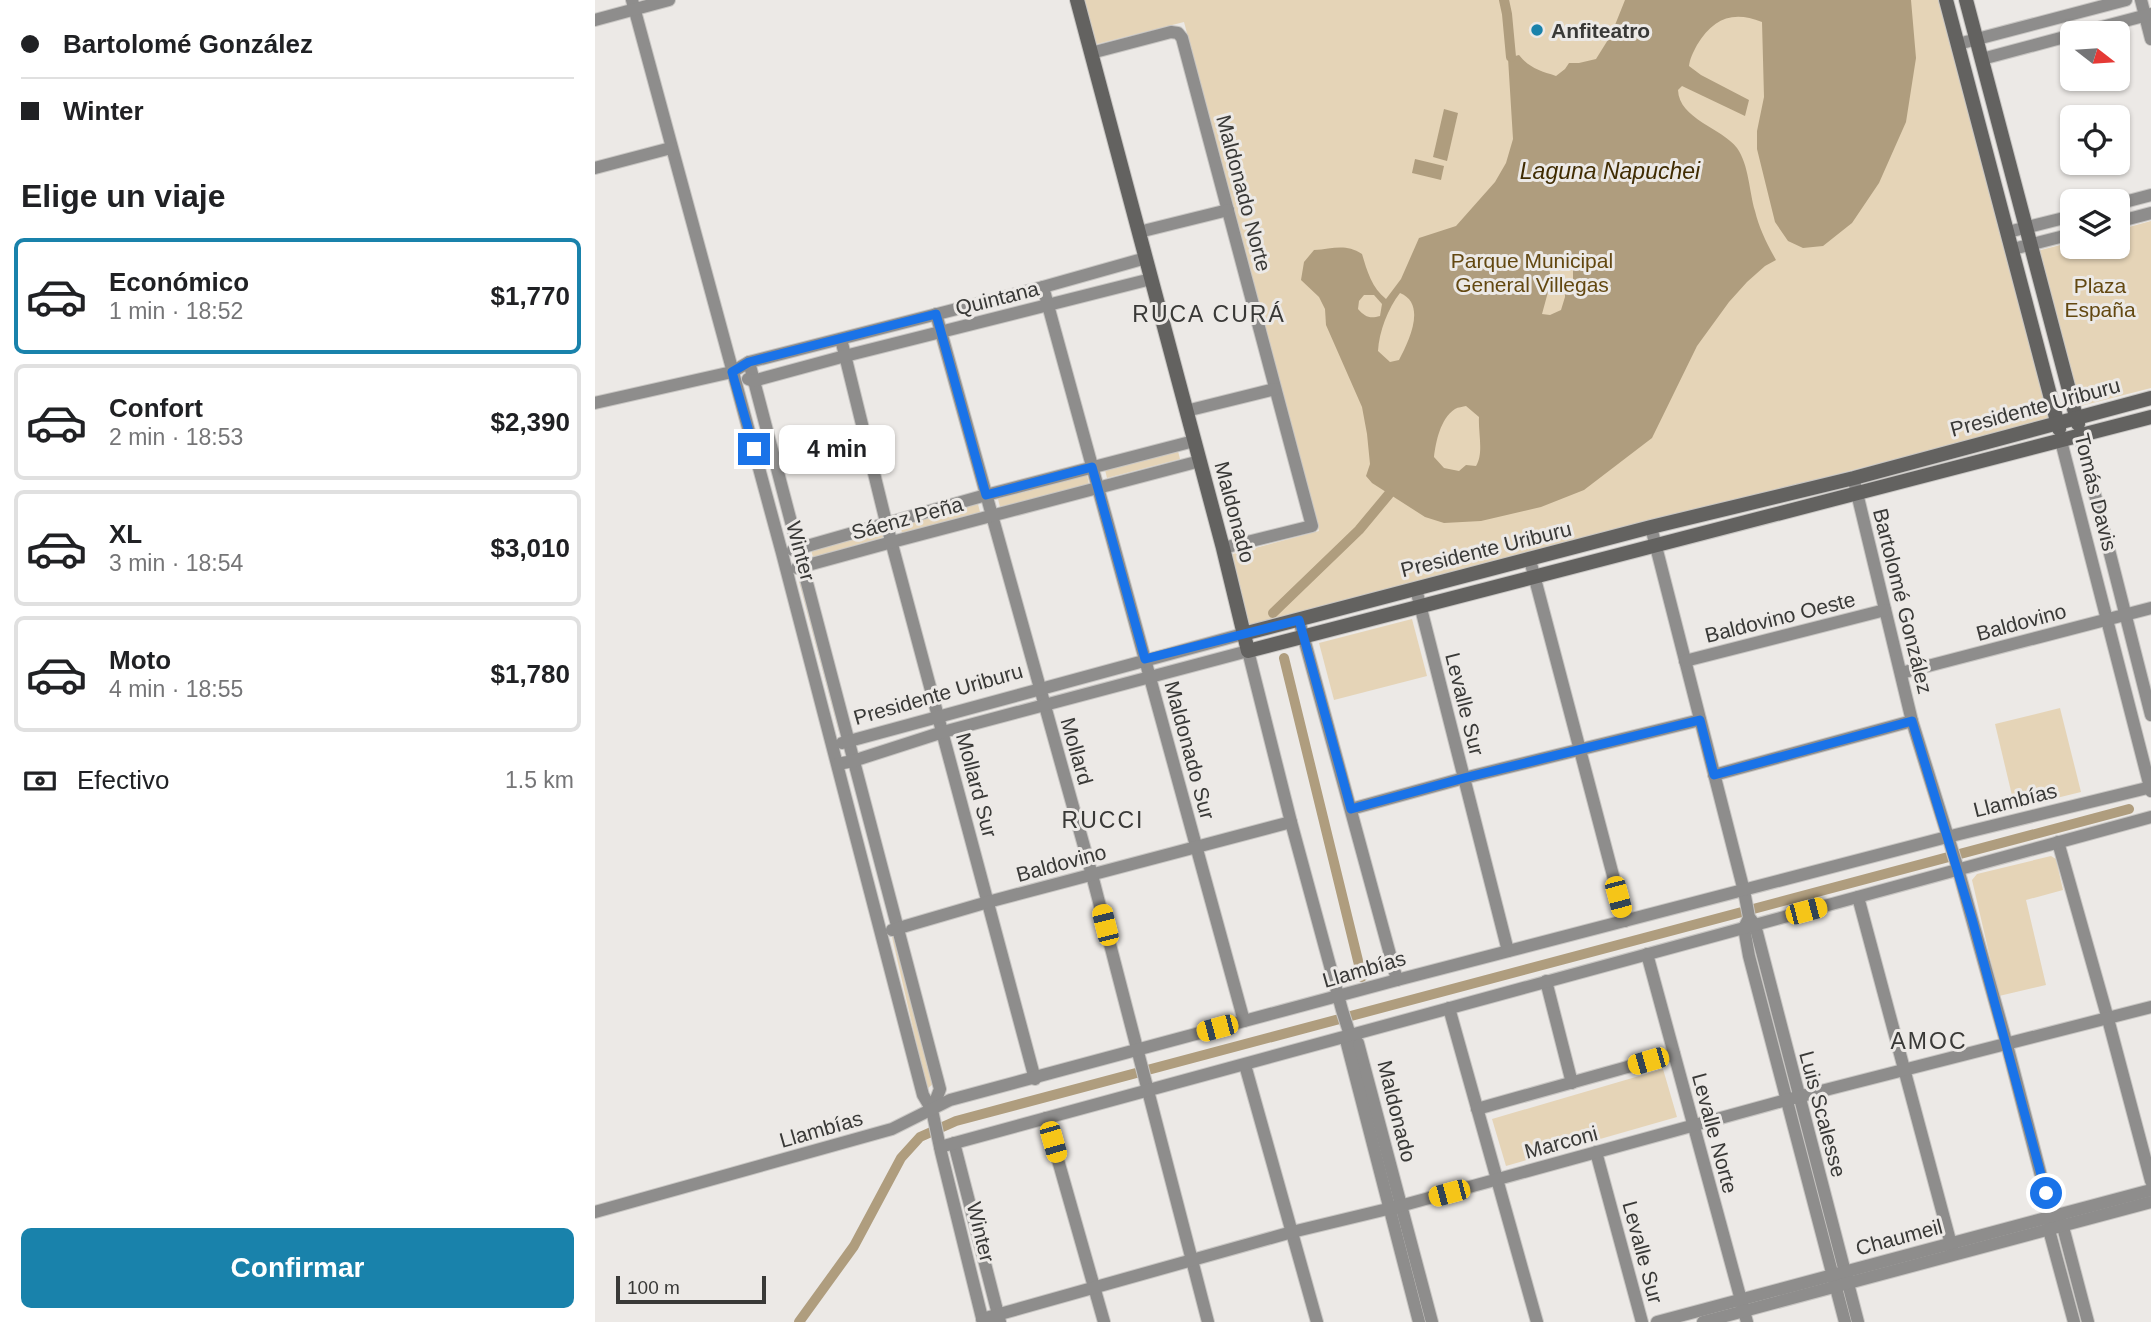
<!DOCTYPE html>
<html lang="es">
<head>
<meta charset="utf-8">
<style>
  body { margin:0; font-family:Helvetica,sans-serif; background:#f2f2f2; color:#202124; height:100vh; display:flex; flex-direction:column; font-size:26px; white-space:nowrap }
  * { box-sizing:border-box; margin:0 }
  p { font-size:23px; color:#757577 }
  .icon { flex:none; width:38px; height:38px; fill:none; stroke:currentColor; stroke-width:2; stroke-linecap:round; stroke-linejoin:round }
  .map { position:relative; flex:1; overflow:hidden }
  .drawer { display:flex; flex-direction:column; background:#fff; width:595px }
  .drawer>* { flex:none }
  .hud { display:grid; align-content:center; height:154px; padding:0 21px; background:#fff }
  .needle { width:46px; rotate:107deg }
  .controls { position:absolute; left:1465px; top:21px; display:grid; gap:14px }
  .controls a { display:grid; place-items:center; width:70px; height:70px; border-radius:10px; background:#fff; box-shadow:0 2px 5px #0004; font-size:35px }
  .scale { position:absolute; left:21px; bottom:18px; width:150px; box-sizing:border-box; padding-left:7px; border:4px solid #393937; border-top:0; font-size:19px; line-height:24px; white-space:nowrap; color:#393937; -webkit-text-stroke:5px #ece9e6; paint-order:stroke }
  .end { position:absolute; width:32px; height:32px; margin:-16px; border:9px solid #1a73e8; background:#fff; box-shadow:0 0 0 4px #fff }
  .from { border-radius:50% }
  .bubble { position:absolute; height:49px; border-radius:10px; background:#fff; box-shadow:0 2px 5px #0004; font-size:23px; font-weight:700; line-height:49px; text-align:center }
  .car { position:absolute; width:21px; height:42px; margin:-21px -10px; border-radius:9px; box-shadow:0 0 5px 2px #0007; background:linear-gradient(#f5c518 24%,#345 0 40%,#f5c518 0 76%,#345 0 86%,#f5c518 0) }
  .hud b { display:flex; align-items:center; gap:24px; height:66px; font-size:26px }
  .hud b+b { border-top:2px solid #e0e0e0 }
  .hud i { width:18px; height:18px; background:#202124 }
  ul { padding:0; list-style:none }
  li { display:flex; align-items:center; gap:21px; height:116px; margin:0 14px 10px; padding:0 7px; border:4px solid #e0e0e0; border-radius:10px }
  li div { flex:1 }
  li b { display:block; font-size:26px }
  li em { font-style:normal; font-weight:700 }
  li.selected { border-color:#1982ab }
  li>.icon { width:63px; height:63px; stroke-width:1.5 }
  h2 { padding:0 21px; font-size:32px; line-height:84px }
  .pay { display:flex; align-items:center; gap:18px; height:77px; padding:0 21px; font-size:26px }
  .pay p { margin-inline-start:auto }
  .button { display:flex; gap:14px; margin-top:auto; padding:14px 21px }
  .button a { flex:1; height:80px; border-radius:10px; background:#1982ab; color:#fff; font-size:28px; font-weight:700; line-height:80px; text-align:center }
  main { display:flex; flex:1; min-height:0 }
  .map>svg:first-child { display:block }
  .green { fill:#e5d4b7 }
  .water { fill:#af9d7e; fill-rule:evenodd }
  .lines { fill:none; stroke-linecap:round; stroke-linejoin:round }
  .canal { stroke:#af9d7e; stroke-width:10 }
  .street-casing { stroke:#c8c6c3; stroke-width:14 }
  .secondary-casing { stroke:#c8c6c3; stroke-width:16 }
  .street { stroke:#8e8d8c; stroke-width:12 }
  .secondary { stroke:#636260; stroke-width:14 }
  .route { stroke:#1a73e8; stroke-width:9 }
  .poi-dot { fill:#1982ab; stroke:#ece9e6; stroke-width:2.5 }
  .labels { text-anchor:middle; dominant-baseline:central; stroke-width:6; stroke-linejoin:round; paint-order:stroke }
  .poi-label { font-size:21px; font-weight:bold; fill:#393937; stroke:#ece9e6; text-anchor:start }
  .street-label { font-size:21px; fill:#393937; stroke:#ece9e6 }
  .park-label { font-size:21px; fill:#634811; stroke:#ece9e6 }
  .water-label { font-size:23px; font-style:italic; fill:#402c02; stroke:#ece9e6 }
  .neighbourhood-label { font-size:23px; letter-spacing:2px; fill:#393937; stroke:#ece9e6 }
</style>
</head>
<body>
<main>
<section class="drawer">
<div class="hud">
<b><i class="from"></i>Bartolomé González</b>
<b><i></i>Winter</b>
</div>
<h2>Elige un viaje</h2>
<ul>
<li class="selected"><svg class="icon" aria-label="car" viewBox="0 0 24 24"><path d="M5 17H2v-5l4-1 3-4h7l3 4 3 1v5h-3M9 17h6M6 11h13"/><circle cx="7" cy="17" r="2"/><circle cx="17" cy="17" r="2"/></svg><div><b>Económico</b><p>1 min · 18:52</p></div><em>$1,770</em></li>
<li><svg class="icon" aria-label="car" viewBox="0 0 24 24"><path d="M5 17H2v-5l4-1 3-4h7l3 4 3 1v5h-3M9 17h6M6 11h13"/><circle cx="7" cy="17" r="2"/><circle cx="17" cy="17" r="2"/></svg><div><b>Confort</b><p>2 min · 18:53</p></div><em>$2,390</em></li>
<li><svg class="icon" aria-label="car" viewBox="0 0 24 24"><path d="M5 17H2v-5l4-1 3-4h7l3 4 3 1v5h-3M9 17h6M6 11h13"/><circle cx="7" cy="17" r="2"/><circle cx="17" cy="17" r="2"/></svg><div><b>XL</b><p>3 min · 18:54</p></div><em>$3,010</em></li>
<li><svg class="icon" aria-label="car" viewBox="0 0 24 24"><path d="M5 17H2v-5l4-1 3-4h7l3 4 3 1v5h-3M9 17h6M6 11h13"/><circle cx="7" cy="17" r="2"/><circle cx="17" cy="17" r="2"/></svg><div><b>Moto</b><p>4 min · 18:55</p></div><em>$1,780</em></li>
</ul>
<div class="pay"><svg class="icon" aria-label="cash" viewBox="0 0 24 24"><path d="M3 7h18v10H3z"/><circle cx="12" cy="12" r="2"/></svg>Efectivo<p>1.5 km</p></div>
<div class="button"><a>Confirmar</a></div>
</section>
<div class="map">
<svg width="1556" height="1322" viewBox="0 0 1556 1322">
  <rect width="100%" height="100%" fill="#ece9e6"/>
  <g class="green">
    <path d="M487,0h858l112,419 -804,206 -19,-70 90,-24 -135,-509 -91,23z"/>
    <path d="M1556,221v167l-74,19 -40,-156 35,-9v5h45l1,-17z"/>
    <path d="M583,451l2,8 -73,19 -2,-8z"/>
    <path d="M492,475l2,9 -89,23 -2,-8z"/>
    <path d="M383,504l2,8 -78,21 -2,-8z"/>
    <path d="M287,530l2,7 -71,20 -2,-7z"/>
    <path d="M209,572l42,159 -7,1 -42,-158z"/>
    <path d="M817,619l15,57 -93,24 -15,-57z"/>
    <path d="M1465,708l21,84 -66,16 -20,-84z"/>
    <path d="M1456,856l5,3 7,31 -37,10 20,85 -47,11 -27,-116 5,-6z"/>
    <path d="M304,935l35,148 -7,6 -35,-152z"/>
    <path d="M1068,1069l14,48 -171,49 -14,-47z"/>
  </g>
  <g class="water">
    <path d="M1030,0h286l5,58 -10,64 -27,61 -27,40 -29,23 -20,2 -15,-7 -13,-19 -18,-73v-18l7,-34 -2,-75c-30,-12 -49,-3 -65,23 -4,8 -7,13 -8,21l12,9 48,25 -4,16 -63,-30 -4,4c1,29 44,38 59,58 12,17 12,43 18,63 4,17 12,33 21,49l-11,6 -18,16 -18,20 -32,44 -45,92 -68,52 -43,17 -60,14 -37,2 -19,-6 -53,-34 -6,-7 4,-12 -3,-30 -5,-27 -36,-82 -1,-16 -6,-12 -18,-17 3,-18 10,-12c19,-1 31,-7 48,4 5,17 10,34 24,45l15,-20 18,-41 37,-12 39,-44 11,-19 7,-24 -5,-81 11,-3c10,13 21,16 37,21l9,-7 4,-6h10l17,-4 15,-24zM964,257l12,6 2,7v11l-8,8v8l-4,13 -11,5 -8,-1 9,-33 -2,-15zM805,293c27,11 9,48 -1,67l-9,2 -12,-11c1,-19 10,-43 22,-58zM769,295h10l8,9 -2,12c-10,3 -15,1 -22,-7l1,-8zM871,406l13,11c-1,15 5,37 -3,49l-10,-1 -7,6 -15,-3 -10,-11c2,-15 6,-38 21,-48 3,-2 8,-2 11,-3z"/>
    <path d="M849,109l14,4 -11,48 -14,-4z"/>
    <path d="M820,159l29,7 -3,14 -29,-7z"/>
  </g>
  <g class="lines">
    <g class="canal">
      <path d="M909,0l3,14 4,43"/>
      <path d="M678,613l86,-83 30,-36"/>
      <path d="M689,658l78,319"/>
      <path d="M204,1322l55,-76 47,-88 19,-21 36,-16 1173,-312"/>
    </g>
    <g class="street-casing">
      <g id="street">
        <path d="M37,0l150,553 141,542 9,15 9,42 42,170"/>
        <path d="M1546,0l10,39"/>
        <path d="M0,20l74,-20"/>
        <path d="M1484,33l72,-19"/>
        <path d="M1363,44l168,-44"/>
        <path d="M496,53l80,-21 7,1 4,5 130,488 -89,22"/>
        <path d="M1387,59l90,-24"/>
        <path d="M0,168l76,-20"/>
        <path d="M1522,204l34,-9"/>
        <path d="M1522,222l34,-9"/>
        <path d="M544,232l89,-22"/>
        <path d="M1413,232l64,-16"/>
        <path d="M1418,249l59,-15"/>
        <path d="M448,287l201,734"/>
        <path d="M341,314l156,561 116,447"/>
        <path d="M246,339l45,183 149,557"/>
        <path d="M154,362l191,727 -8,21"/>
        <path d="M153,379l5,2 92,-25 306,-77"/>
        <path d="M0,403l137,-31 17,-10 294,-75 103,-29"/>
        <path d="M591,411l89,-22"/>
        <path d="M1485,436l71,279"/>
        <path d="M1466,441l90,350"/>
        <path d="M1260,485l57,236 46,148 49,176 45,173 -3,12 25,92"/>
        <path d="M1056,527l93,364 5,26 6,8 103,397"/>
        <path d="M198,550l193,-55 208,-54"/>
        <path d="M935,560l95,361"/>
        <path d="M202,568l95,-26 308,-81"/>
        <path d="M821,589l92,362"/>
        <path d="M704,620l98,360"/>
        <path d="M1090,661l200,-51"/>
        <path d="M1306,673l250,-65"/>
        <path d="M247,743l401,-109"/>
        <path d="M243,764l15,-3 90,-29 305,-81 43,171 51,188 8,25 8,8 74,279"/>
        <path d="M1119,775l198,-54"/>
        <path d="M756,809l113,-31 236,-58"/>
        <path d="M1463,842l50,177 43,162"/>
        <path d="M1263,897l94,351"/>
        <path d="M1153,920l-4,8 5,28 96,366"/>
        <path d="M297,930l96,-28 303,-80"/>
        <path d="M1052,954l100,368"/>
        <path d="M951,981l26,102"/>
        <path d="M854,1008l88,314"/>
        <path d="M755,1035l-3,9 72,278"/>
        <path d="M650,1065l72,257"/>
        <path d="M882,1109l197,-55"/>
        <path d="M451,1118l58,204"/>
        <path d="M359,1143l46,179"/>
        <path d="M345,1147l1211,-330"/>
        <path d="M1001,1152l46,170"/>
        <path d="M0,1212l297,-83 58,-29 447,-120 550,-143 204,-50"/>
        <path d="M1463,1222l5,5 25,95"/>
        <path d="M387,1319l310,-87 108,-26 386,-106 365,-93"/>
        <path d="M1062,1322l494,-132"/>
        <path d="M1108,1322l448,-120"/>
      </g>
    </g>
    <g class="secondary-casing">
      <g id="secondary">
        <path d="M482,0l146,548 25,103 903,-234"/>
        <path d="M1351,0l113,429"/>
        <path d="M1371,0l112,424"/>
        <path d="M648,634l408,-107 203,-49 297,-80"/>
      </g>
    </g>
    <use href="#street" class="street"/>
    <use href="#secondary" class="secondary"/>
  </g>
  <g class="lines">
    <path class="route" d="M159,449l-22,-77 17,-10 187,-48 50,181 106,-28 53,192 154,-39 52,189 113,-31 236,-58 14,55 198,-54 60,198 74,274"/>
  </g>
  <circle class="poi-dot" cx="942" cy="30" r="7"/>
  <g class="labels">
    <g class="poi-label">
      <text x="956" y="30">Anfiteatro</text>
    </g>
    <g class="street-label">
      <text transform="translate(649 193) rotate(75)">Maldonado Norte</text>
      <text transform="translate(402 298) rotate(-14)">Quintana</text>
      <text transform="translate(1440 407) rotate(-15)">Presidente Uriburu</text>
      <text transform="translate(1501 492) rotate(76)">Tomás Davis</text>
      <text transform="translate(640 512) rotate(75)">Maldonado</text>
      <text transform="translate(312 518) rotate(-15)">Sáenz Peña</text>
      <text transform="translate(891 549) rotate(-14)">Presidente Uriburu</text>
      <text transform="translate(206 551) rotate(75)">Winter</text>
      <text transform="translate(1308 601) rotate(76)">Bartolomé González</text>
      <text transform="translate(1185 617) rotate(-14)">Baldovino Oeste</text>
      <text transform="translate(1426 622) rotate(-15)">Baldovino</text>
      <text transform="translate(343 694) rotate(-16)">Presidente Uriburu</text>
      <text transform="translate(870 704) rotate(76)">Levalle Sur</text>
      <text transform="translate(595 750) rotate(75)">Maldonado Sur</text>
      <text transform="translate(482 751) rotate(74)">Mollard</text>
      <text transform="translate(382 785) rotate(75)">Mollard Sur</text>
      <text transform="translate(1420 800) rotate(-14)">Llambías</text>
      <text transform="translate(466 863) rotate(-15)">Baldovino</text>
      <text transform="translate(769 969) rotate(-16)">Llambías</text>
      <text transform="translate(802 1111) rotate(76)">Maldonado</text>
      <text transform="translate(1228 1114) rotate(75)">Luis Scalesse</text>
      <text transform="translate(226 1129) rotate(-16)">Llambías</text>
      <text transform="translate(1120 1133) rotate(75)">Levalle Norte</text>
      <text transform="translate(966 1142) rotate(-15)">Marconi</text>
      <text transform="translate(386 1232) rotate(76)">Winter</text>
      <text transform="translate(1304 1237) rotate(-15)">Chaumeil</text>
      <text transform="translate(1048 1252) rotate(75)">Levalle Sur</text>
    </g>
    <g class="park-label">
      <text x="937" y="260">Parque Municipal<tspan x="937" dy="24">General Villegas</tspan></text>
      <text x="1505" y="285">Plaza<tspan x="1505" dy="24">España</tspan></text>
    </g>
    <g class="water-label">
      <text x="1015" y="171">Laguna Napuchei</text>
    </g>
    <g class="neighbourhood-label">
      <text x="614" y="314">RUCA CURÁ</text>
      <text x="508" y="820">RUCCI</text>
      <text x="1334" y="1041">AMOC</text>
    </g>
  </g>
</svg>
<div class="controls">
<a><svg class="needle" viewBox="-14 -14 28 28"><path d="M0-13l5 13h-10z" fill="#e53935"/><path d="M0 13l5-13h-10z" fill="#757577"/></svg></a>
<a><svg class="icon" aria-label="locate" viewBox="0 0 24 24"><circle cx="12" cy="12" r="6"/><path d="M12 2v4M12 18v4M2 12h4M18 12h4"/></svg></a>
<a><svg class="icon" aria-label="layers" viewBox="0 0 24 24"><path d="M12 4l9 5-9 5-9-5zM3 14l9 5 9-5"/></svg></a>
</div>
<div class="scale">100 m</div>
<i class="end from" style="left:1451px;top:1193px"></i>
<i class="end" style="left:159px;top:449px"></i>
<div class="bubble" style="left:184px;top:425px;width:116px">4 min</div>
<i class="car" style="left:1023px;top:897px;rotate:165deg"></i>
<i class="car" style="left:1211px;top:911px;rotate:75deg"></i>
<i class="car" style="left:510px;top:925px;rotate:346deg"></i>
<i class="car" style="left:622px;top:1028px;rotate:255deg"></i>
<i class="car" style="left:1053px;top:1061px;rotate:254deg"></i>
<i class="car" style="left:458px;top:1142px;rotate:164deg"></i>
<i class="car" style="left:854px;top:1193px;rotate:255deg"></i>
</div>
</main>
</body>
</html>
